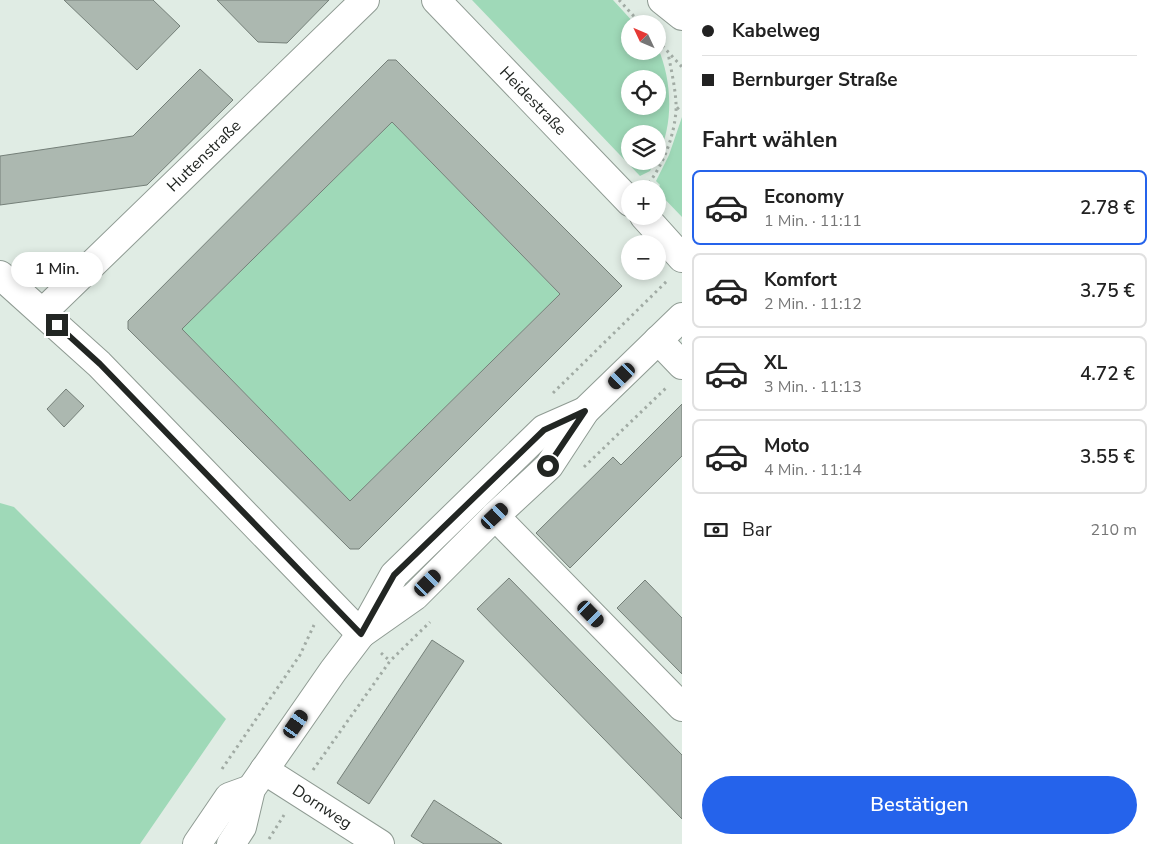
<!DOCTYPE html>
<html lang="de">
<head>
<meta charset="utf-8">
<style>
  body { margin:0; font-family:"Nunito Sans",sans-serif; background:#f6f6f6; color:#222; height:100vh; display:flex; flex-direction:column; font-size:19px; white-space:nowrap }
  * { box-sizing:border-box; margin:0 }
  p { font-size:16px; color:#767676 }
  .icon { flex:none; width:28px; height:28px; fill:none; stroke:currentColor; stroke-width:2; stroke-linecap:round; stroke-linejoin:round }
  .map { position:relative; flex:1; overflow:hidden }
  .side { display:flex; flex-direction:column; background:#fff; width:475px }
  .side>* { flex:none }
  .banner { display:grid; align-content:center; height:110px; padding:0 20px; background:#fff }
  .needle { width:32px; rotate:314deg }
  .fabs { position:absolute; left:621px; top:15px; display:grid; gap:10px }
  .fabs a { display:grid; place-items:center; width:45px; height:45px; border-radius:50%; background:#fff; box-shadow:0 2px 8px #0003; font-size:25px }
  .end { position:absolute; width:22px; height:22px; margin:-11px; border:6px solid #222623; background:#fff; box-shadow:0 0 0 2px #fff }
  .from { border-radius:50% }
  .bubble { position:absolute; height:35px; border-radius:18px; background:#fff; box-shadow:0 2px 8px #0003; font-size:16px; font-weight:600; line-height:35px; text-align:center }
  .car { position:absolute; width:15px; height:30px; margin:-15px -8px; border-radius:6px; box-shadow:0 0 4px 1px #0007; background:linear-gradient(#222 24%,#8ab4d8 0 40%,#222 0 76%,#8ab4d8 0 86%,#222 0) }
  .banner b { display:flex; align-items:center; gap:18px; height:48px; font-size:19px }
  .banner b+b { border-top:1px solid #e0e0e0 }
  .banner i { width:12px; height:12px; background:#222 }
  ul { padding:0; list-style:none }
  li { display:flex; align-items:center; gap:15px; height:75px; margin:0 10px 8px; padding:0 10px; border:2px solid #e0e0e0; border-radius:8px }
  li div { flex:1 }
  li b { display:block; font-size:19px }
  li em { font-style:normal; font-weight:600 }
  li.current { border-color:#2563eb }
  li>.icon { width:45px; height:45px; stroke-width:1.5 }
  h2 { padding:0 20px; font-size:22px; line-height:60px }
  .pay { display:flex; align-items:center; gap:12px; height:55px; padding:0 20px; font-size:19px }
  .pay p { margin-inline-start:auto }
  .primary-button { display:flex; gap:10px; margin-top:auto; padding:10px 20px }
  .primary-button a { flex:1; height:58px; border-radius:30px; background:#2563eb; color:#fff; font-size:20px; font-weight:600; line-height:58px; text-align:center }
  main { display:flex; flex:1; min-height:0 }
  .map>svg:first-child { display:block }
  .green { fill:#9fd9b8; fill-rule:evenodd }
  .building { fill:#acb8b0; stroke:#747f78; fill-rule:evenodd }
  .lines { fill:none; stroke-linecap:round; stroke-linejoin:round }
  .minor-casing { stroke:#8f9b93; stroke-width:30 }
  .tertiary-casing { stroke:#8f9b93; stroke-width:30 }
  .secondary-casing { stroke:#8f9b93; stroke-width:30 }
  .path { stroke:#a1aba4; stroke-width:3; stroke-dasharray:2.5 4; stroke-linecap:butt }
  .minor { stroke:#fff; stroke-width:28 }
  .tertiary { stroke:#fff; stroke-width:28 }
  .secondary { stroke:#fff; stroke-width:28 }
  .route { stroke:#222623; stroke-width:6 }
  .labels { text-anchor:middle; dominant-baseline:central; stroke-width:4; stroke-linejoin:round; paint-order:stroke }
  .street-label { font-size:16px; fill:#222623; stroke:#fff }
</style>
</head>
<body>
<main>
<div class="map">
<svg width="682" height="844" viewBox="0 0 682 844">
  <rect width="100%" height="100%" fill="#e0ece4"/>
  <g class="green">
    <path d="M472,0h141l22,24h-5v27h28v-3c14,33 16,75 0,108v-22h-28v27h25l-5,10 -10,5zM630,79h28v27h-28z"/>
    <path d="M682,117v100l-24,-25 -1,-3 3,-4 -4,-4 13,-26z"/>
    <path d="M392,122l168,172 -210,207 -168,-172z"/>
    <path d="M0,503l14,4 212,212 -86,125h-140z"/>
  </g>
  <g class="building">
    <path d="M64,0h89l27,26 -43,44z"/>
    <path d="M217,0h112l-42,43 -29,-1z"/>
    <path d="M388,60h8l226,226 -263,263h-9l-222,-220v-8zM392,122l168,172 -210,207 -168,-172z"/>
    <path d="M200,69l33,31 -86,85 -147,20v-49l133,-20z"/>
    <path d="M66,389l18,17 -20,21 -17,-18z"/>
    <path d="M682,404v52l-112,112 -34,-35 77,-76 8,8z"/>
    <path d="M509,578l173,177v64l-205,-210z"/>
    <path d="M645,580l37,38v56l-65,-66z"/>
    <path d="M432,640l32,21 -95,143 -32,-21z"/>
    <path d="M434,800l68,44h-78l-13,-8z"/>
  </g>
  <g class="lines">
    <g class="minor-casing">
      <g id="minor">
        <path d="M436,0l194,202"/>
        <path d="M644,216l38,42"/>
        <path d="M43,312l322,-312"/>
        <path d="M658,340l24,25"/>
        <path d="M495,516l187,191"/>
        <path d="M264,770l116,74"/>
      </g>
    </g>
    <g class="tertiary-casing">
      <g id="tertiary">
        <path d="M197,844l32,-47 22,-8"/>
        <path d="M231,844l11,-17 9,-38 82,-118 28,-37"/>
      </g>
    </g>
    <g class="secondary-casing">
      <g id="secondary">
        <path d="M662,0l20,16"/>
        <path d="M0,275l99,89 262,270"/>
        <path d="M364,629l30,-54 150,-146 41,-18"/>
        <path d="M361,634l54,-38 80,-80 54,-50 36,-55 97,-94"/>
      </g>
    </g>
    <g class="path">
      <path d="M619,0l22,24"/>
      <path d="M658,41l24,26"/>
      <path d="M677,109l5,-4"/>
      <path d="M649,183c15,-20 25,-47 27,-72 1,-16 -5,-42 -8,-58"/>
      <path d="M553,393l115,-113"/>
      <path d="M584,467l82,-79"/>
      <path d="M381,653l9,8"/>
      <path d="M222,769l78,-114 14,-30"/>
      <path d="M313,770l77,-109 40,-39"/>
      <path d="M269,839l15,-24"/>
    </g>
    <use href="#minor" class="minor"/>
    <use href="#tertiary" class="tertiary"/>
    <use href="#secondary" class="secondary"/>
  </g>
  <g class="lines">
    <path class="route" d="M57,325l43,39 261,270 33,-59 150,-145 41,-19 -37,55"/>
  </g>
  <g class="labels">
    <g class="street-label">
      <text transform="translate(533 101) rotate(46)">Heidestraße</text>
      <text transform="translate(204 156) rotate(-44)">Huttenstraße</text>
      <text transform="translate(322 807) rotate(33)">Dornweg</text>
    </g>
  </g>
</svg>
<div class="fabs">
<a><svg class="needle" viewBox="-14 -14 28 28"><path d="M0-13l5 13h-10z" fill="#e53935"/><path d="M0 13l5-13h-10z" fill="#767676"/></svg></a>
<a><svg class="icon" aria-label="locate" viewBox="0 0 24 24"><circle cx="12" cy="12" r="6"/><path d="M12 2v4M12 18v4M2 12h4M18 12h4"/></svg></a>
<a><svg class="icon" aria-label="layers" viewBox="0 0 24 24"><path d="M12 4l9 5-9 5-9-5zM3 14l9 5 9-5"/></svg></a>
<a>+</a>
<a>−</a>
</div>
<i class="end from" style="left:548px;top:466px"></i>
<i class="end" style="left:57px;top:325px"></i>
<div class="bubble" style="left:11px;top:252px;width:92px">1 Min.</div>
<i class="car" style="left:622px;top:376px;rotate:226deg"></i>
<i class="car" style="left:495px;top:516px;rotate:47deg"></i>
<i class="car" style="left:428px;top:583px;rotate:45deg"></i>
<i class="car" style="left:591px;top:614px;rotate:136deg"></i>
<i class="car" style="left:296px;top:724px;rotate:35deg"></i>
</div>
<section class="side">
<div class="banner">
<b><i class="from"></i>Kabelweg</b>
<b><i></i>Bernburger Straße</b>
</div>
<h2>Fahrt wählen</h2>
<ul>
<li class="current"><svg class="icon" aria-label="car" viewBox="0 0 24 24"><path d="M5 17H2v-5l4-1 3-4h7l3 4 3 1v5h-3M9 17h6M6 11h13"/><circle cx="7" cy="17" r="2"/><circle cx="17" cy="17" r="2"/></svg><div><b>Economy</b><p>1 Min. · 11:11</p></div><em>2.78 €</em></li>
<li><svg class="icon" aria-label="car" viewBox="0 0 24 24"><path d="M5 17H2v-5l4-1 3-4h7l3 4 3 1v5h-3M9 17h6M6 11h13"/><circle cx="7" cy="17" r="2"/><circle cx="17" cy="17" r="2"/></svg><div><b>Komfort</b><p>2 Min. · 11:12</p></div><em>3.75 €</em></li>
<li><svg class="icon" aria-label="car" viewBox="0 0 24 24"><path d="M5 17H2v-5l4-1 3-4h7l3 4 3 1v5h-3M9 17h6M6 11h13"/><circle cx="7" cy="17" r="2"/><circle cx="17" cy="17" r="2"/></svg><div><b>XL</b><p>3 Min. · 11:13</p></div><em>4.72 €</em></li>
<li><svg class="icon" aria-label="car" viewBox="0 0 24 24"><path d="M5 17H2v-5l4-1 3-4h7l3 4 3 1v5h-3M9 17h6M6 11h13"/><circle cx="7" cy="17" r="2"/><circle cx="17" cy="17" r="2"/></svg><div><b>Moto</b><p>4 Min. · 11:14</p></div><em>3.55 €</em></li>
</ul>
<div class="pay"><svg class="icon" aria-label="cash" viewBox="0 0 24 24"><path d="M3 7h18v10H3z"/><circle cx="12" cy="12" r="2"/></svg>Bar<p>210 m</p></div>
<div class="primary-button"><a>Bestätigen</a></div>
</section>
</main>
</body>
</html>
